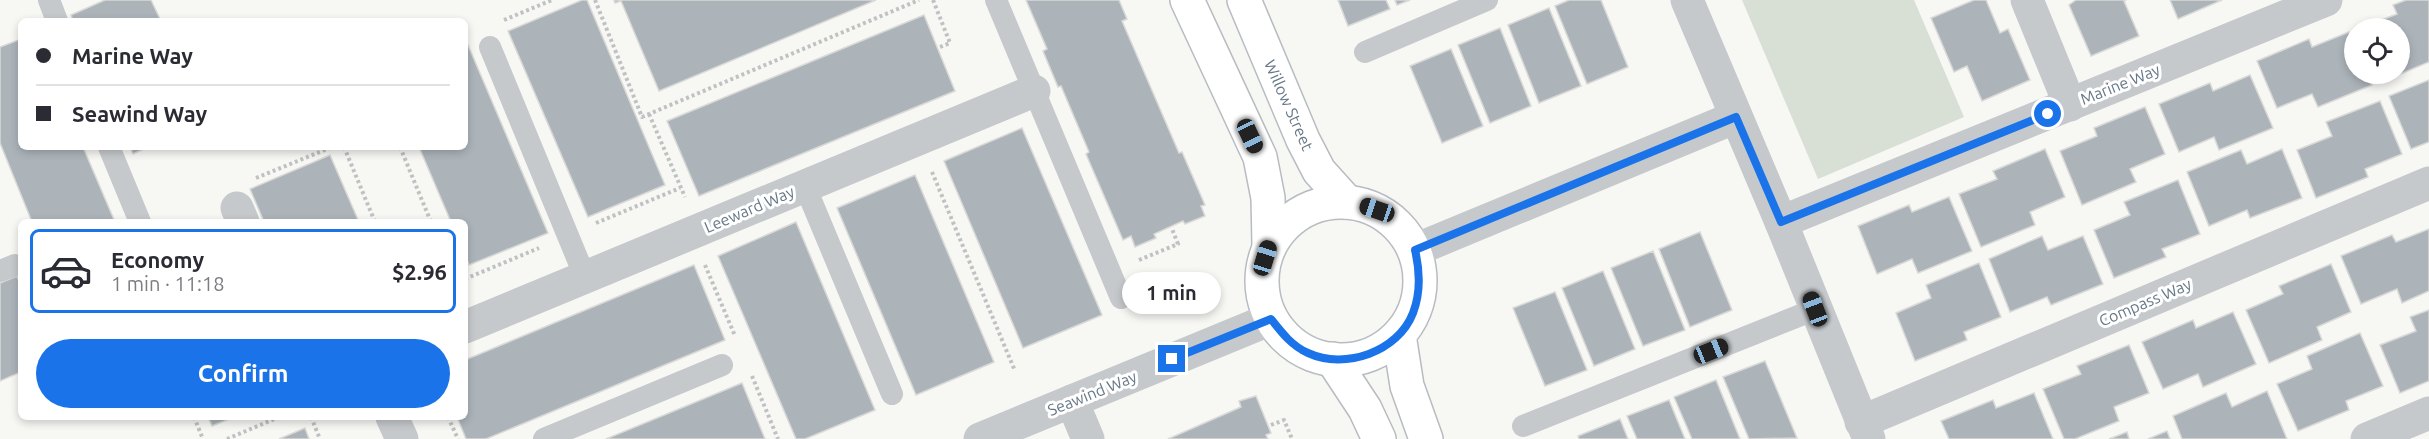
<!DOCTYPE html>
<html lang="en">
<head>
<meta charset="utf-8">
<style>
  body { margin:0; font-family:Ubuntu,sans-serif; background:#f7f7f7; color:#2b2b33; height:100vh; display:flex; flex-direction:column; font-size:22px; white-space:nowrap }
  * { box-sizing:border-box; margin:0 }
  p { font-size:20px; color:#7c7c81 }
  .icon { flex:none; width:33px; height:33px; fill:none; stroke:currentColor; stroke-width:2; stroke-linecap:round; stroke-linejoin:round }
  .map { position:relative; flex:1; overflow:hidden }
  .panel { position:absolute; left:18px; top:219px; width:450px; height:201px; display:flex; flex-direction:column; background:#fff; border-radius:9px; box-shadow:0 3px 9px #0003 }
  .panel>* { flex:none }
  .top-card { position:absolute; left:18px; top:18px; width:450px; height:132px; border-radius:9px; box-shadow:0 3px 9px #0003; display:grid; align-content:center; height:132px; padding:0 18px; background:#fff }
  .buttons { position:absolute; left:2344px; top:18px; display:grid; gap:12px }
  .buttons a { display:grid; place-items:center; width:66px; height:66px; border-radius:50%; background:#fff; box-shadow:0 3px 9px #0003; font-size:30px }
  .end { position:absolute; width:27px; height:27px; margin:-14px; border:8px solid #1a73e8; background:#fff; box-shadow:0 0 0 3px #fff }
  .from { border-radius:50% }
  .bubble { position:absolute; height:42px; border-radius:21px; background:#fff; box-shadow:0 3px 9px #0003; font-size:20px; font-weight:700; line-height:42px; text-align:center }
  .car { position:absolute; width:18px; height:36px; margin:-18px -9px; border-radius:8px; box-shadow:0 0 4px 2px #0007; background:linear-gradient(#222 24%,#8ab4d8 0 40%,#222 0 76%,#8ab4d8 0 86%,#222 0) }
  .top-card b { display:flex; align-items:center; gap:21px; height:57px; font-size:22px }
  .top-card b+b { border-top:2px solid #e1e1e2 }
  .top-card i { width:15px; height:15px; background:#2b2b33 }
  ul { padding:10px 0 0; list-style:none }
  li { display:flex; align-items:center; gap:18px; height:84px; margin:0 12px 9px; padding:0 6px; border:3px solid transparent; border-radius:9px }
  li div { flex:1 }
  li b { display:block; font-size:22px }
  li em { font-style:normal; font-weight:700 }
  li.active { border-color:#1a73e8 }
  li>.icon { width:54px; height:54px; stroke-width:1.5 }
  .cta { display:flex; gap:12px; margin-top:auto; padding:12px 18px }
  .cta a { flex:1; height:69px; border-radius:36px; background:#1a73e8; color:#fff; font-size:24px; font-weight:700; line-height:69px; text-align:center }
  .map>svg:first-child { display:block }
  .green { fill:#d8dfd5 }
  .building { fill:#acb4ba; stroke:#d9d9d7; stroke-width:1.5 }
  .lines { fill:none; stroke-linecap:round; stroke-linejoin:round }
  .secondary-casing { stroke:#b7bcc1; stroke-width:36 }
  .path { stroke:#bfc1c3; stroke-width:4; stroke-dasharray:3 3; stroke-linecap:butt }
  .lane { stroke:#c5c9cc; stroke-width:22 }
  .street { stroke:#c5c9cc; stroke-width:33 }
  .secondary { stroke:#fff; stroke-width:33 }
  .route { stroke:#1a73e8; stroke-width:8 }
  .labels { text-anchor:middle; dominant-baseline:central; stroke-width:6; stroke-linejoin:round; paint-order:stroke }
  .street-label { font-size:16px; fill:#667786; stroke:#fff }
</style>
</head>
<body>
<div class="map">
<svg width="2429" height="439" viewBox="0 0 2429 439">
  <rect width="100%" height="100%" fill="#f7f7f4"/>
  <path class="green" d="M1742,0h172l50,117 -146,62z"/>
  <g class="building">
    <path d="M105,0h46l10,21h-88l-2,-6z"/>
    <path d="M582,0h5l78,185 -77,32 -80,-186z"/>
    <path d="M614,0h262l-217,91 -38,-90 -6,2z"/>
    <path d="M1026,0h93l8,19 -5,2 57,132 3,-1 23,53 -4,1 4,10 -20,8 -2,-3 -29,13 2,4 -21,9 -4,-11 -8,4 -37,-86 3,-2 -28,-66 -3,1 -15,-36 4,-2z"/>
    <path d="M1338,0h48l4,9 -42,17z"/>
    <path d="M1395,0h15l-13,5z"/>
    <path d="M1569,0h32l27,67 -41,17 -32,-78z"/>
    <path d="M1974,0h12l14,33 8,-4 22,51 -48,21 -15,-35 -13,6 -23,-54z"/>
    <path d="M2076,0h50l-2,1 15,35 -48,20 -22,-51z"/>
    <path d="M2170,0h52l-44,19z"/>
    <path d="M2406,0h23v62l-48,20 -3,-8h22v-46h-40l37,-14 -4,-9z"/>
    <path d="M1549,8l32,78 -42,17 -31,-78z"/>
    <path d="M924,15l31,76 -256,105 -32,-75z"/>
    <path d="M1500,28l31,78 -41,17 -32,-78z"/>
    <path d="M2349,32l6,13v29h12l5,11 -54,22 -6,-13 -35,14 -20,-47 52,-22 3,8z"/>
    <path d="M21,39v108h62l32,75h-83l-32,-79v-96z"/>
    <path d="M468,45l80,188 -79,32 -4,-10v-33h-14l-32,-75h46v-100z"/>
    <path d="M1451,49l32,77 -41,17 -32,-77z"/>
    <path d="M2250,75l23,53 -54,22 -5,-13 -35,15 -20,-48 51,-21 3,8z"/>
    <path d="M2429,80v62l-18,7 -22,-53z"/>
    <path d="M2380,101l22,53 -37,15 3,8 -52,21 -19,-48 35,-14 -6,-14z"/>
    <path d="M2145,107l20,47 -35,15 6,13 -54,23 -22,-54 37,-15 -3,-8z"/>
    <path d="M1022,128l80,187 -79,33 -79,-187z"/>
    <path d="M130,147h18l-15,7z"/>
    <path d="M2045,149l20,48 -35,15 5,13 -54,22 -22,-53 38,-15 -4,-8z"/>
    <path d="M2282,149l20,49 -52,20 -3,-8 -38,16 -22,-54 54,-22 6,14z"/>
    <path d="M330,155l29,67h-95l-14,-33z"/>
    <path d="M915,175l79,187 -78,33 -79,-187z"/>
    <path d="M2178,180l22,54 -38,15 4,8 -52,21 -20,-48 36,-15 -6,-13z"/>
    <path d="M1949,197l23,54 -54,22 -6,-14 -35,15 -19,-48 51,-21 3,7z"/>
    <path d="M796,222l79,188 -70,29h-9l-78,-183z"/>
    <path d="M2429,229v62l-27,12 -5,-14 -36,15 -20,-48 51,-21 4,7z"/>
    <path d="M1700,232l32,78 -42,17 -31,-78z"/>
    <path d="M2042,236l6,14 35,-14 20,48 -52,21 -4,-8 -37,15 -21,-53z"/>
    <path d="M1653,251l32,79 -42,16 -32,-78z"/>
    <path d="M1979,263l22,54 -37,15 3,8 -52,21 -19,-48 35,-15 -5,-13z"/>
    <path d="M2331,264l20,48 -34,15 5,13 -53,23 -23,-53 37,-16 -4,-8z"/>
    <path d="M694,265l31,75 -239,99h-20l-9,-22h8v-57z"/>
    <path d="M1603,271l32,78 -41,17 -32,-78z"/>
    <path d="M17,276l4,10v86l-21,9v-98z"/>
    <path d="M1555,292l32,78 -42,16 -32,-78z"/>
    <path d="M2429,310v71l-29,12 -20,-48 36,-14 -6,-14z"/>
    <path d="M2233,312l23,52 -53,23 -5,-13 -35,15 -21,-47 51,-22 3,8z"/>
    <path d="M2360,333l23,53 -37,15 3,9 -51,21 -21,-47 35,-15 -5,-13z"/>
    <path d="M2129,345l20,48 -35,14 5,14 -44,18h-11l-21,-50 38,-15 -4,-8z"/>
    <path d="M1765,361l32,77 -48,1 -26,-62z"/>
    <path d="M1716,380l24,59h-48l-18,-42z"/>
    <path d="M742,383l23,56h-159z"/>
    <path d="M2267,391l20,48h-105l-9,-23 53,-23 6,14z"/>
    <path d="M2034,393l19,46h-104l-8,-18 52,-21 3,8z"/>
    <path d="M1256,396l15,37 -5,2 2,4h-100l73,-32 -2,-6z"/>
    <path d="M1669,400l16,39h-48l-10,-23z"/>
    <path d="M208,417h26l-22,9z"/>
    <path d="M1620,419l8,20h-49l-1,-3z"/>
    <path d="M305,428l4,11h-30z"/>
    <path d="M2167,431l3,8h-22z"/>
    <path d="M2127,432l2,7h-20z"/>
  </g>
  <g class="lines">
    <g class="secondary-casing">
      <g id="secondary">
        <path d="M1187,0l73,157 8,41 1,47"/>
        <path d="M1244,0l59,140 16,31 28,31"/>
        <circle cx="1341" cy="281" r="79"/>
        <path d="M1399,335l8,51 19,53"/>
        <path d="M1332,359l33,50 14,30"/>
      </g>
    </g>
    <g class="path">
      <path d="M595,0l47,117 277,-117"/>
      <path d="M933,0l17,43 -10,4"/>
      <path d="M504,20l48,-20"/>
      <path d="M649,114l36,83"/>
      <path d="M344,147l31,75"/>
      <path d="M400,147l31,75"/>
      <path d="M932,172l83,199"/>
      <path d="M256,178l76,-31"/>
      <path d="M596,223l84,-35"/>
      <path d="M1139,260l39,-16 -6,-15"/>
      <path d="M705,265l30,71"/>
      <path d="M465,279l74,-31"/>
      <path d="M752,376l26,63"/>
      <path d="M194,417l9,22"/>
      <path d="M311,417l9,22"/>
      <path d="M448,417l10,22"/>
      <path d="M1271,425l13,-5 8,19"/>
      <path d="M227,439l52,-22"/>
    </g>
    <g class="lane">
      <path d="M49,0l8,21"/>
      <path d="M996,0l125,298"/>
      <path d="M490,47l95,230"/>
      <path d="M1365,52l122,-52"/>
      <path d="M109,147l31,75"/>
      <path d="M805,186l87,208"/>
      <path d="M0,271l15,-6"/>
      <path d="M1523,426l293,-117"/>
      <path d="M544,439l178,-74"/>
    </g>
    <g class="street">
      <path d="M1687,0l94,222 88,217"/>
      <path d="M2027,0l43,105"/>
      <path d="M237,208l6,14"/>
      <path d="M1781,222l545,-222"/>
      <path d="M1415,250l321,-133"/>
      <path d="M465,327l569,-236"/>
      <path d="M1072,401l16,38"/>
      <path d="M392,417l10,22"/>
      <path d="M1861,422l568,-239"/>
      <path d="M980,439l291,-120"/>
      <path d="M2367,439l62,-26"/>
    </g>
    <use href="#secondary" class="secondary"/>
  </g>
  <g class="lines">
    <path class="route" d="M1172,359l99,-40c11,14 21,27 37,34 37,17 90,-1 105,-40 8,-21 7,-42 2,-63l321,-133 45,105 267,-108"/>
  </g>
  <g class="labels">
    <g class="street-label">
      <text transform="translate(2120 84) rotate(-22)">Marine Way</text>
      <text transform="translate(1289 105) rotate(66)">Willow Street</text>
      <text transform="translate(749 209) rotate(-23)">Leeward Way</text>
      <text transform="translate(2145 302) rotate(-23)">Compass Way</text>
      <text transform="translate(1092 393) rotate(-22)">Seawind Way</text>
    </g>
  </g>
</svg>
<div class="buttons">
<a><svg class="icon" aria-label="locate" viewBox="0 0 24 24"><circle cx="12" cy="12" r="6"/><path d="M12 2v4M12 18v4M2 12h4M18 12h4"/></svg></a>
</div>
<i class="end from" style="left:2048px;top:114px"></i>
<i class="end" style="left:1172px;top:359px"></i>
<div class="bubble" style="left:1122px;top:272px;width:99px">1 min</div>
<i class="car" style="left:1250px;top:136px;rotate:155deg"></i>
<i class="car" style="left:1377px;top:210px;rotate:289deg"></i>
<i class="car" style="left:1265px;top:258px;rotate:17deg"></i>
<i class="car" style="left:1815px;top:309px;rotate:339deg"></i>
<i class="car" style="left:1711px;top:351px;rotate:68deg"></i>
<div class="top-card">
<b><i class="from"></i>Marine Way</b>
<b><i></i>Seawind Way</b>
</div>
<section class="panel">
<ul>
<li class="active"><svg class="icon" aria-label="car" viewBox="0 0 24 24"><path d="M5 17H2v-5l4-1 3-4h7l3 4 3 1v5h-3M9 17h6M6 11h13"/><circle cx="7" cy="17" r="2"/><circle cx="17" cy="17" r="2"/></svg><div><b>Economy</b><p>1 min · 11:18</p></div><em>$2.96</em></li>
</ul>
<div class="cta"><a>Confirm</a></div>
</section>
</div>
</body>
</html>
